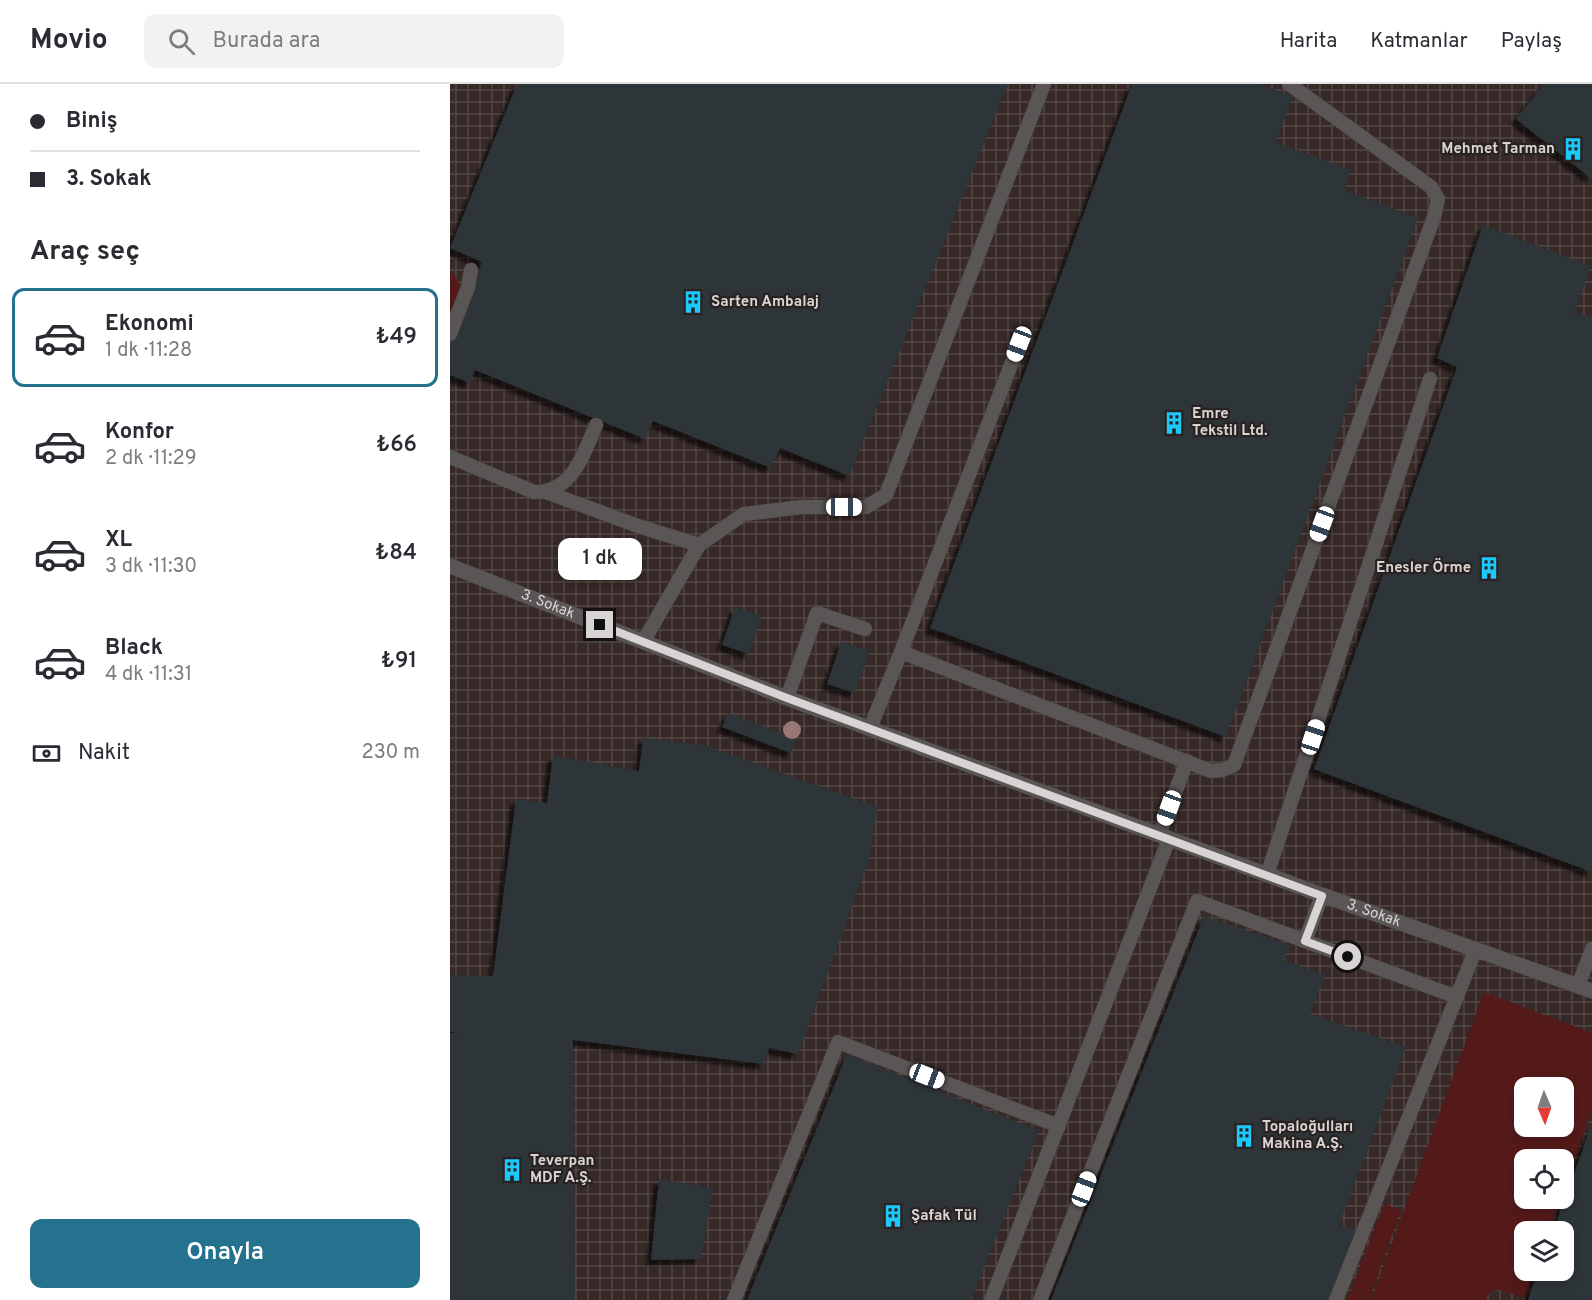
<!DOCTYPE html>
<html lang="tr">
<head>
<meta charset="utf-8">
<style>
  body { margin:0; font-family:Overpass,sans-serif; background:#f2f2f3; color:#2b2b33; height:100vh; display:flex; flex-direction:column; font-size:22px; white-space:nowrap }
  * { box-sizing:border-box; margin:0 }
  p { font-size:20px; color:#7c7c81 }
  .icon { flex:none; width:33px; height:33px; fill:none; stroke:currentColor; stroke-width:2; stroke-linecap:round; stroke-linejoin:round }
  .map { position:relative; flex:1; overflow:hidden }
  .details { display:flex; flex-direction:column; background:#fff; width:450px }
  .details>* { flex:none }
  .banner { display:grid; align-content:center; height:132px; padding:0 30px; background:#fff }
  .needle { width:39px; rotate:178deg }
  .controls { position:absolute; left:1064px; top:993px; display:grid; gap:12px }
  .controls a { display:grid; place-items:center; width:60px; height:60px; border-radius:12px; background:#fff; box-shadow:0 3px 9px #0003; font-size:30px }
  .end { position:absolute; width:27px; height:27px; margin:-14px; border:8px solid #d8d4d3; background:#111; box-shadow:0 0 0 3px #111 }
  .from { border-radius:50% }
  .bubble { position:absolute; height:42px; border-radius:12px; background:#fff; box-shadow:0 3px 9px #0003; font-size:20px; font-weight:600; line-height:42px; text-align:center }
  .car { position:absolute; width:18px; height:36px; margin:-18px -9px; border-radius:8px; box-shadow:0 0 4px 2px #0007; background:linear-gradient(#fff 24%,#345 0 40%,#fff 0 76%,#345 0 86%,#fff 0) }
  .banner b { display:flex; align-items:center; gap:21px; height:57px; font-size:22px }
  .banner b+b { border-top:2px solid #e1e1e2 }
  .banner i { width:15px; height:15px; background:#2b2b33 }
  ul { padding:0; list-style:none }
  li { display:flex; align-items:center; gap:18px; height:99px; margin:0 12px 9px; padding:0 18px; border:3px solid transparent; border-radius:12px }
  li div { flex:1 }
  li b { display:block; font-size:22px }
  li em { font-style:normal; font-weight:600 }
  li.on { border-color:#24728d }
  li>.icon { width:54px; height:54px; stroke-width:1.5 }
  h2 { padding:0 30px; font-size:27px; line-height:72px }
  .pay { display:flex; align-items:center; gap:15px; height:66px; padding:0 30px; font-size:22px }
  .pay p { margin-inline-start:auto }
  .primary-button { display:flex; gap:12px; margin-top:auto; padding:12px 30px }
  .primary-button a { flex:1; height:69px; border-radius:12px; background:#24728d; color:#fff; font-size:24px; font-weight:600; line-height:69px; text-align:center }
  header { display:flex; align-items:center; gap:36px; box-sizing:border-box; height:84px; padding:0 30px; background:#fff; border-bottom:2px solid #e1e1e2 }
  header strong { font-size:28px }
  nav { display:flex; gap:33px; margin-inline-start:auto; font-size:21px }
  .search { width:420px; height:54px; background:#f2f2f3; display:flex; align-items:center; gap:15px; box-sizing:border-box; padding:0 21px; border-radius:12px; color:#7c7c81; font-size:22px }
  main { display:flex; flex:1; min-height:0 }
  .map>svg:first-child { display:block }
  .industrial { fill:url(#industrial-grid); fill-rule:evenodd }
  .grass { fill:#541a19; fill-rule:evenodd }
  .building { fill:#2d3437; filter:url(#shadow) }
  .lines { fill:none; stroke-linecap:round; stroke-linejoin:round }
  .service-casing { stroke:#453e3d; stroke-width:15 }
  .minor-casing { stroke:#453e3d; stroke-width:16 }
  .service { stroke:#5a5656; stroke-width:14 }
  .minor { stroke:#5a5656; stroke-width:15 }
  .tree { fill:#987774 }
  .route { stroke:#d8d4d3; stroke-width:8 }
  .labels { text-anchor:middle; dominant-baseline:central; stroke-width:4.5; stroke-linejoin:round; paint-order:stroke }
  .poi-label { font-size:15px; font-weight:bold; fill:#d8d4d3; stroke:#292221; text-anchor:start }
  .street-label { font-size:15px; fill:#d8d4d3; stroke:#292221 }
</style>
</head>
<body>
<header>
<strong>Movio</strong>
<div class="search"><svg class="icon" aria-label="search" viewBox="0 0 24 24"><circle cx="10" cy="10" r="6"/><path d="M15 15l6 6"/></svg>Burada ara</div>
<nav><a>Harita</a><a>Katmanlar</a><a>Paylaş</a></nav>
</header>
<main>
<section class="details">
<div class="banner">
<b><i class="from"></i>Biniş</b>
<b><i></i>3. Sokak</b>
</div>
<h2>Araç seç</h2>
<ul>
<li class="on"><svg class="icon" aria-label="car" viewBox="0 0 24 24"><path d="M5 17H2v-5l4-1 3-4h7l3 4 3 1v5h-3M9 17h6M6 11h13"/><circle cx="7" cy="17" r="2"/><circle cx="17" cy="17" r="2"/></svg><div><b>Ekonomi</b><p>1 dk · 11:28</p></div><em>₺49</em></li>
<li><svg class="icon" aria-label="car" viewBox="0 0 24 24"><path d="M5 17H2v-5l4-1 3-4h7l3 4 3 1v5h-3M9 17h6M6 11h13"/><circle cx="7" cy="17" r="2"/><circle cx="17" cy="17" r="2"/></svg><div><b>Konfor</b><p>2 dk · 11:29</p></div><em>₺66</em></li>
<li><svg class="icon" aria-label="car" viewBox="0 0 24 24"><path d="M5 17H2v-5l4-1 3-4h7l3 4 3 1v5h-3M9 17h6M6 11h13"/><circle cx="7" cy="17" r="2"/><circle cx="17" cy="17" r="2"/></svg><div><b>XL</b><p>3 dk · 11:30</p></div><em>₺84</em></li>
<li><svg class="icon" aria-label="car" viewBox="0 0 24 24"><path d="M5 17H2v-5l4-1 3-4h7l3 4 3 1v5h-3M9 17h6M6 11h13"/><circle cx="7" cy="17" r="2"/><circle cx="17" cy="17" r="2"/></svg><div><b>Black</b><p>4 dk · 11:31</p></div><em>₺91</em></li>
</ul>
<div class="pay"><svg class="icon" aria-label="cash" viewBox="0 0 24 24"><path d="M3 7h18v10H3z"/><circle cx="12" cy="12" r="2"/></svg>Nakit<p>230 m</p></div>
<div class="primary-button"><a>Onayla</a></div>
</section>
<div class="map">
<svg width="1142" height="1216" viewBox="0 0 1142 1216">
  <defs>
    <pattern id="industrial-grid" width="8" height="8" patternUnits="userSpaceOnUse" patternTransform="scale(1.5)"><rect width="8" height="8" fill="#362927"/><path d="M0 4h8M4 0v8" fill="none" stroke="#524745"/></pattern>
    <filter id="shadow"><feDropShadow dx="-5.5" dy="5.5" stdDeviation="1.5" flood-color="#0009"/></filter>
  </defs>
  <rect width="100%" height="100%" fill="#292221"/>
  <path class="industrial" d="M0,0h1142v1216h-1142zM1074,1004h39v38h-39zM1074,1076h39v38h-39zM1074,1148h39v38h-39z"/>
  <g class="grass">
    <path d="M0,188c21,18 7,38 0,59z"/>
    <path d="M1034,908l108,41v77l-29,81v-31h-39v38l36,1 -11,32 -25,1v38l11,1 -10,27 -26,-8 -8,1 -6,9h-114zM1074,1004h39v38h-39z"/>
    <path d="M934,1120l17,6 -32,90h-22z"/>
  </g>
  <g class="building">
    <path d="M67,0h491l-159,392 -69,-28 -9,20 -118,-47 -8,18 -170,-69 -5,13 -20,-8v-33l32,-80 -32,-14z"/>
    <path d="M682,0h127l34,12 -17,46 75,28 -7,20 74,28 -192,519 -296,-109z"/>
    <path d="M1094,0h48v95l-76,-60z"/>
    <path d="M1033,141l108,41 -16,46 17,6v554l-278,-103 143,-402 -20,-9z"/>
    <path d="M285,523l27,9 -13,38 -27,-9z"/>
    <path d="M391,558l29,9 -15,42 -28,-9z"/>
    <path d="M278,629l69,26 -6,14 -69,-26z"/>
    <path d="M193,654l61,7 173,62 -8,53 -71,194 -29,-6 -6,16 -190,-24 2,260h-125v-267h11l-11,-1v-57l43,1 23,-177 31,4 6,-48 86,16z"/>
    <path d="M754,832l87,29 -8,15 42,15 -15,39 96,33 -67,178 19,6 -29,69h-278z"/>
    <path d="M397,970l192,77 -68,169h-224z"/>
    <path d="M1142,1040v176h-64l10,-30h25v-38h-10z"/>
    <path d="M209,1095l54,9 -12,71 -50,1z"/>
  </g>
  <g class="lines">
    <g class="service-casing">
      <g id="service">
        <path d="M0,250l18,-47 3,-17"/>
        <path d="M569,260l-118,308 310,119 12,-1 11,-5 200,-548 4,-18 -7,-12 -142,-103"/>
        <path d="M0,373l84,35c38,1 49,-37 62,-67"/>
        <path d="M96,408l92,34 61,19 45,-31 58,-7h64l20,-12 158,-411"/>
        <path d="M193,558l56,-97"/>
        <path d="M337,614l30,-85 48,16"/>
        <path d="M420,644l31,-76"/>
        <path d="M709,751l28,-74"/>
        <path d="M817,791l163,-496"/>
        <path d="M855,857l17,-46"/>
        <path d="M1128,902l14,-37"/>
        <path d="M284,1216l104,-258 221,84"/>
        <path d="M541,1216l178,-461"/>
        <path d="M590,1216l157,-399 260,96"/>
        <path d="M886,1216l139,-349"/>
      </g>
    </g>
    <g class="minor-casing">
      <g id="minor">
        <path id="s1" d="M0,482l337,132 535,197 270,96"/>
      </g>
    </g>
    <use href="#service" class="service"/>
    <use href="#minor" class="minor"/>
  </g>
  <circle class="tree" cx="342" cy="646" r="9"/>
  <g class="lines">
    <path class="route" d="M150,541l187,73 535,198 -17,45 43,16"/>
  </g>
  <defs>
    <g id="building-bare" transform="scale(1.8)"><path d="M-4-6H4V6H1V3H-1V6H-4ZM-2.5-4.3h1.7v1.8h-1.7ZM.8-4.3h1.7v1.8H.8ZM-2.5-1h1.7V.8h-1.7ZM.8-1h1.7V.8H.8Z" fill="#1cc9fc" stroke="#292221" stroke-width="2.5" paint-order="stroke"/></g>
  </defs>
  <g fill-rule="evenodd">
    <use href="#building-bare" x="1123" y="65"/>
    <use href="#building-bare" x="243" y="218"/>
    <use href="#building-bare" x="724" y="339"/>
    <use href="#building-bare" x="1039" y="484"/>
    <use href="#building-bare" x="794" y="1052"/>
    <use href="#building-bare" x="62" y="1086"/>
    <use href="#building-bare" x="443" y="1132"/>
  </g>
  <g class="labels">
    <g class="poi-label">
      <text x="1105" y="65" text-anchor="end">Mehmet Tarman</text>
      <text x="261" y="218">Sarten Ambalaj</text>
      <text x="742" y="330">Emre<tspan x="742" dy="17">Tekstil Ltd.</tspan></text>
      <text x="1021" y="484" text-anchor="end">Enesler Örme</text>
      <text x="812" y="1043">Topaloğulları<tspan x="812" dy="17">Makina A.Ş.</tspan></text>
      <text x="80" y="1077">Teverpan<tspan x="80" dy="17">MDF A.Ş.</tspan></text>
      <text x="461" y="1132">Şafak Tül</text>
    </g>
    <g class="street-label">
      <text stroke="none"><textPath href="#s1" startOffset="105">3. Sokak</textPath></text>
      <text stroke="none"><textPath href="#s1" startOffset="987">3. Sokak</textPath></text>
    </g>
  </g>
</svg>
<div class="controls">
<a><svg class="needle" viewBox="-14 -14 28 28"><path d="M0-13l5 13h-10z" fill="#e53935"/><path d="M0 13l5-13h-10z" fill="#7c7c81"/></svg></a>
<a><svg class="icon" aria-label="locate" viewBox="0 0 24 24"><circle cx="12" cy="12" r="6"/><path d="M12 2v4M12 18v4M2 12h4M18 12h4"/></svg></a>
<a><svg class="icon" aria-label="layers" viewBox="0 0 24 24"><path d="M12 4l9 5-9 5-9-5zM3 14l9 5 9-5"/></svg></a>
</div>
<i class="end from" style="left:898px;top:873px"></i>
<i class="end" style="left:150px;top:541px"></i>
<div class="bubble" style="left:108px;top:454px;width:84px">1 dk</div>
<i class="car" style="left:569px;top:260px;rotate:201deg"></i>
<i class="car" style="left:394px;top:423px;rotate:90deg"></i>
<i class="car" style="left:872px;top:440px;rotate:200deg"></i>
<i class="car" style="left:863px;top:653px;rotate:18deg"></i>
<i class="car" style="left:719px;top:724px;rotate:200deg"></i>
<i class="car" style="left:477px;top:992px;rotate:111deg"></i>
<i class="car" style="left:634px;top:1105px;rotate:21deg"></i>
</div>
</main>
</body>
</html>
